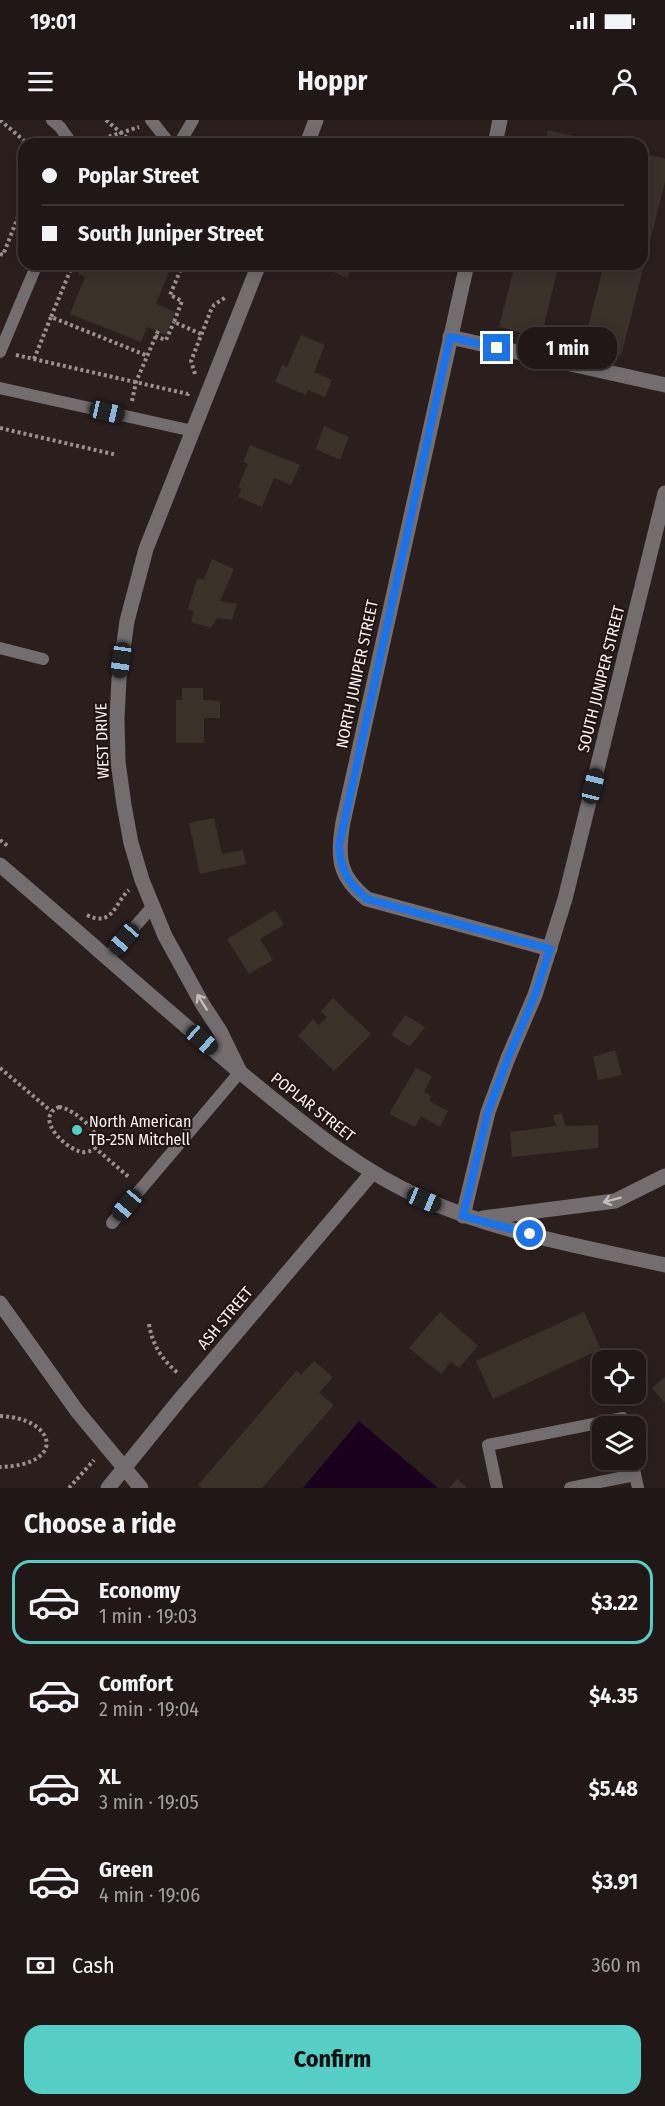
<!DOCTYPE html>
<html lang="en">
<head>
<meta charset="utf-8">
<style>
  body { margin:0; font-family:"Fira Sans Condensed",sans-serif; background:#28201f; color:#f1f3f6; height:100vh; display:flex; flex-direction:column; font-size:22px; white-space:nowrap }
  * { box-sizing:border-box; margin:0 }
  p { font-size:20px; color:#a29fa1 }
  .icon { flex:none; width:33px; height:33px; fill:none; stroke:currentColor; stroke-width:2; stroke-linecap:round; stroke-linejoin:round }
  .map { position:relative; height:1368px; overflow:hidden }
  .panel { display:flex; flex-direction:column; background:#201716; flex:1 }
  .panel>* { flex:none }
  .top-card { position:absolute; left:18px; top:18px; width:630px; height:132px; border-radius:18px; box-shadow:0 3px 15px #0003,0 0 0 2px #3d3635; display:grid; align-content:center; height:132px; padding:0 24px; background:#201716 }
  .controls { position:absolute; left:592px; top:1230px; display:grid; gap:12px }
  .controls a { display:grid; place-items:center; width:54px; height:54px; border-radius:12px; background:#201716; box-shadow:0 3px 15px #0003,0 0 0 2px #3d3635; font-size:30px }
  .end { position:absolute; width:27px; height:27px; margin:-14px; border:8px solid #1a73e8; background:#fff; box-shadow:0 0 0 3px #fff }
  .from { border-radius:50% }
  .bubble { position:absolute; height:42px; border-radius:18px; background:#201716; box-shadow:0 3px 15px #0003,0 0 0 2px #3d3635; font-size:20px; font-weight:700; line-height:42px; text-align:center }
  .car { position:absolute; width:18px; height:36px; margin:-18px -9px; border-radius:8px; box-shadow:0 0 4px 2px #0007; background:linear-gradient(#222 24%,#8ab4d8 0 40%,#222 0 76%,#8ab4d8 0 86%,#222 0) }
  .top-card b { display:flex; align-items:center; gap:21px; height:57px; font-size:22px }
  .top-card b+b { border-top:2px solid #3d3635 }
  .top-card i { width:15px; height:15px; background:#f1f3f6 }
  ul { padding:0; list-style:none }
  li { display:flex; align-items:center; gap:18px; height:84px; margin:0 12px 9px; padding:0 12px; border:3px solid transparent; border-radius:18px }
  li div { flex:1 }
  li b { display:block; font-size:22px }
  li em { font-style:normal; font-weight:700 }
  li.selected { border-color:#55cec5 }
  li>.icon { width:54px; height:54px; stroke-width:1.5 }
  h2 { padding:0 24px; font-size:27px; line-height:72px }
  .pay { display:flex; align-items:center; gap:15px; height:66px; padding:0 24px; font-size:22px }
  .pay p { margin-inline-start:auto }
  .cta { display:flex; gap:12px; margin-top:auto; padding:12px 24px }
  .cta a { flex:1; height:69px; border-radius:18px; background:#55cec5; color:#111; font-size:24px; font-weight:700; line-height:69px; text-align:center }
  .status { display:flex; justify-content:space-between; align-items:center; height:42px; padding:0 30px; background:#201716; direction:ltr }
  .status svg { height:16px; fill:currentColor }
  header { display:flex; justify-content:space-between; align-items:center; height:78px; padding:0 24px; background:#201716; font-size:27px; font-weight:700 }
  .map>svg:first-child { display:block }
  .water { fill:#1a001d }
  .building { fill:#3a3129 }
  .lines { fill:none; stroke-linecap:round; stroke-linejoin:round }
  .path { stroke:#9a908f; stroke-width:4; stroke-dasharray:3 3; stroke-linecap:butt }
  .lane { stroke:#736d6f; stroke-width:12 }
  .street { stroke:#736d6f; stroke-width:15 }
  .oneway { stroke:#c5bdbd }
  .route { stroke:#1a73e8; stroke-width:8 }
  .poi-dot { fill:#55cec5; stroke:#211614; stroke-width:2 }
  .labels { text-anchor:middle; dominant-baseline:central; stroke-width:4.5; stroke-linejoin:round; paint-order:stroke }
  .street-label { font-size:16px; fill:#fbf2f1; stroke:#211614 }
  .poi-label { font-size:16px; fill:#fbf2f1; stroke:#211614; text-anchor:start }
</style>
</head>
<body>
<div class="status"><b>19:01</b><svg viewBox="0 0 49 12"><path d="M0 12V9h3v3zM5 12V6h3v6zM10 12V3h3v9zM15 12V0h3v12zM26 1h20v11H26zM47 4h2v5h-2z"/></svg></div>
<header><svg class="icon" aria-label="menu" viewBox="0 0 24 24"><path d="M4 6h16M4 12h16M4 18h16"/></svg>Hoppr<svg class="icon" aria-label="person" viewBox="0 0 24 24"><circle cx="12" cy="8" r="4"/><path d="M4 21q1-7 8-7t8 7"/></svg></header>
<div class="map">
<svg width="665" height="1368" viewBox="0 0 665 1368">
  <rect width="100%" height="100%" fill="#2b1f1e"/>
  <path class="water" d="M359,1301l79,67h-135z"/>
  <g class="building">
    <path d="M548,10l42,10 -1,4h-44z"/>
    <path d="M642,33l23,6v23l-44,174 -38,-9 21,-83h38z"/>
    <path d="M82,144h90l-16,40 19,8 -9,23 -19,-8 -6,15 -71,-28 15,-37 -7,-3z"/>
    <path d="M320,144h33l-6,14 -28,-12z"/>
    <path d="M515,144h44l-18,73 -42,-10z"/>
    <path d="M301,215l24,10 -11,27 18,8 -7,17 -17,-7 -2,5 -31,-13 7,-17 5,2z"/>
    <path d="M324,306l25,11 -9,23 -24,-11z"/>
    <path d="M250,325l50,20 -9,20 -17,-7 -12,29 -24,-10 4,-9 -4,-1 10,-23 -5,-2z"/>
    <path d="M212,439l22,10 -14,32 17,3 -5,16 -15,-2 -6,10 -20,-6 3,-10 -6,-3 9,-30h7z"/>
    <path d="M182,568h21v12l17,1v17h-16v25h-28v-43h6z"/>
    <path d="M214,698l8,36 21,-4 3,14 -46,10 -11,-51z"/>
    <path d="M275,790l9,15 -24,14 13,21 -24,14 -22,-35z"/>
    <path d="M333,878l38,36 -37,37 -36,-35 15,-17 6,6 8,-8 -6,-6z"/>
    <path d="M405,895l20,12 -15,20 -19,-12z"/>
    <path d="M615,930l7,25 -24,5 -5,-23z"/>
    <path d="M416,948l16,8 -8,16 7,4 -2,5 19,10 -8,16 -19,-11 -6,11 -26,-13z"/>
    <path d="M562,993l3,13 33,-1v23l-86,9 -2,-25 46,-6 -3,-11z"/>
    <path d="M440,1192l38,34 -19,22 -8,-6 -10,12 -32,-26z"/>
    <path d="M584,1192l17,37 -108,50 -17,-38z"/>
    <path d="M314,1241l19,16 -14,16 15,12 -72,83h-61l-3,-3 98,-114 5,4z"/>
    <path d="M665,1257v26l-13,-15z"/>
    <path d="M457,1359l10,9h-18z"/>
  </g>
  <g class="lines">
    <g class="path">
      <path d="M0,0l28,24"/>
      <path d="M106,0l28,24"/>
      <path d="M86,24l53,-17"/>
      <path d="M0,134l3,1 21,-53"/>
      <path d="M73,144l-22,53 97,39"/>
      <path d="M183,144l-13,31 12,6 -8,21 27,12"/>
      <path d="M227,144l10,4"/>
      <path d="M155,216l11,4 8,-18"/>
      <path d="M16,235l172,39 1,-2"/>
      <path d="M34,239l17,-42"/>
      <path d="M195,254l-4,-13 20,-51 3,-5 12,-8"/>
      <path d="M132,281l4,-19 22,-51"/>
      <path d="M0,308l117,27"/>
      <path d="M0,720l9,7"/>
      <path d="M87,795c26,13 28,-13 42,-25"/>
      <path d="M0,948l51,43"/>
      <path d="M59,987c16,1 59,39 27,45 -15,3 -55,-34 -27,-45z"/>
      <path d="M94,1027l36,31"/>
      <path d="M149,1204c3,20 13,36 29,49"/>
      <path d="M0,1296c56,2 68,49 0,51"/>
      <path d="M69,1368l25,-28"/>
    </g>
    <g class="lane">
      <path d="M52,0l8,7 12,17"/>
      <path d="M151,0l19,24"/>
      <path d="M179,24l14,-24"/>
      <path d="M0,232l37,-88"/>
      <path d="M0,268l193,43"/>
      <path d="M0,528l43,11"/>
      <path d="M108,837l45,-51"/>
      <path d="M112,1103l128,-151"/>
      <path d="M632,1340l6,28"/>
      <path d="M497,1368l-9,-43 135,-27 1,8"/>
      <path d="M570,1368l65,-13"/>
    </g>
    <g class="street">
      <path d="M307,24l9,-24"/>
      <path d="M495,24l5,-24"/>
      <path d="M467,144l-124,558c-6,35 -5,54 24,77l183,50"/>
      <path d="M450,217l215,48"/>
      <path d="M0,745c81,69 160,140 241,208 58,47 114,96 183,126 76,34 160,48 241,66"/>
      <path d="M240,952l-20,-41 -17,-26 -38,-69 -23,-56 -11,-37 -7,-38 -6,-43 -1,-43 2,-40 8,-58 19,-72 113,-285"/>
      <path d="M463,1096l25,-104 20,-54 27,-63 30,-96 100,-406"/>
      <path d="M483,1098l132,-17 50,-25"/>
      <path d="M0,1183l77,108 64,77"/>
      <path d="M108,1368l73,-90 191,-225"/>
    </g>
  </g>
  <defs><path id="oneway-shaft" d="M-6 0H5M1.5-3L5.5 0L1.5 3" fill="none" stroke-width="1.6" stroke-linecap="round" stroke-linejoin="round" transform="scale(1.5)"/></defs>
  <g class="oneway">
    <use href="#oneway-shaft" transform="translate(202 882) rotate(-122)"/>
    <use href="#oneway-shaft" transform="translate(612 1080) rotate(165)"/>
  </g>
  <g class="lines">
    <path class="route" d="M497,228l-47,-11 -111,509c1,24 10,38 28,53l183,50 -15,46 -27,63 -20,54 -25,104 67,18"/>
  </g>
  <circle class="poi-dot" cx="77" cy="1010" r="6"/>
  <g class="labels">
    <g class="street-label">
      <text transform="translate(357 554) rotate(-78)">NORTH JUNIPER STREET</text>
      <text transform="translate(601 559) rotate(-76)">SOUTH JUNIPER STREET</text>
      <text transform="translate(102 621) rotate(-92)">WEST DRIVE</text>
      <text transform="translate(313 987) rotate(38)">POPLAR STREET</text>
      <text transform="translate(225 1198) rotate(-50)">ASH STREET</text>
    </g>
    <g class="poi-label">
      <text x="89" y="1001">North American<tspan x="89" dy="18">TB-25N Mitchell</tspan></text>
    </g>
  </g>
</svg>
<div class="controls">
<a><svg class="icon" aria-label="locate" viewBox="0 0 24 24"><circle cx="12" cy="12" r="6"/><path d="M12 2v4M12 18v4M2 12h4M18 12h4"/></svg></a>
<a><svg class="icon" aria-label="layers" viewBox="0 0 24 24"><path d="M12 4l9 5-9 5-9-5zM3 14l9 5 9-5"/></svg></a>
</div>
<i class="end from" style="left:530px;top:1114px"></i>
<i class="end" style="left:497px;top:228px"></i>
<div class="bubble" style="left:518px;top:207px;width:99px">1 min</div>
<i class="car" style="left:107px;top:292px;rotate:103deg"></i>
<i class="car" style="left:121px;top:540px;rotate:188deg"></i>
<i class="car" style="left:593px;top:666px;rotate:14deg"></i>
<i class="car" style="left:124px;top:819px;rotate:221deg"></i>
<i class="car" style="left:202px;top:920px;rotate:131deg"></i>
<i class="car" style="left:424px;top:1080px;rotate:112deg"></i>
<i class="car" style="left:127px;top:1085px;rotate:220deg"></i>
<div class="top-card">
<b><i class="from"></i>Poplar Street</b>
<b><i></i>South Juniper Street</b>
</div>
</div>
<section class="panel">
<h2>Choose a ride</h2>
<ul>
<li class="selected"><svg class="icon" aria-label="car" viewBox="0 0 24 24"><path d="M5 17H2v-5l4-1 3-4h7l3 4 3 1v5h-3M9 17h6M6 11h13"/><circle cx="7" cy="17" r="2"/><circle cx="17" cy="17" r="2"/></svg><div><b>Economy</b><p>1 min · 19:03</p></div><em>$3.22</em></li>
<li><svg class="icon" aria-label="car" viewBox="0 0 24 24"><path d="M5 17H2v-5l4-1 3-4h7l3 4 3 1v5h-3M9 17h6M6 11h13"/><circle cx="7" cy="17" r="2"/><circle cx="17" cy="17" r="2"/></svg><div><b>Comfort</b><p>2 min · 19:04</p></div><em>$4.35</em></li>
<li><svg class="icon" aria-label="car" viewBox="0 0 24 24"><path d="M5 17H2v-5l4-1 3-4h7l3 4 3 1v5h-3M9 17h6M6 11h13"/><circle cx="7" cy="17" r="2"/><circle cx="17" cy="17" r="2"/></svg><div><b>XL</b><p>3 min · 19:05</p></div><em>$5.48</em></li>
<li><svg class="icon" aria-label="car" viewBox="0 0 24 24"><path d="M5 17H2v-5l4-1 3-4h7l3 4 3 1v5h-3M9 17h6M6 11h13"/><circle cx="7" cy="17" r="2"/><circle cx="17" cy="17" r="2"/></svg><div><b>Green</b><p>4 min · 19:06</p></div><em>$3.91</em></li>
</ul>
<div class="pay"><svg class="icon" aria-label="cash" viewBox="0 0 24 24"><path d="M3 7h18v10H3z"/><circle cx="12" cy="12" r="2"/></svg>Cash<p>360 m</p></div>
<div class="cta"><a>Confirm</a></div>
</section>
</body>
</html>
